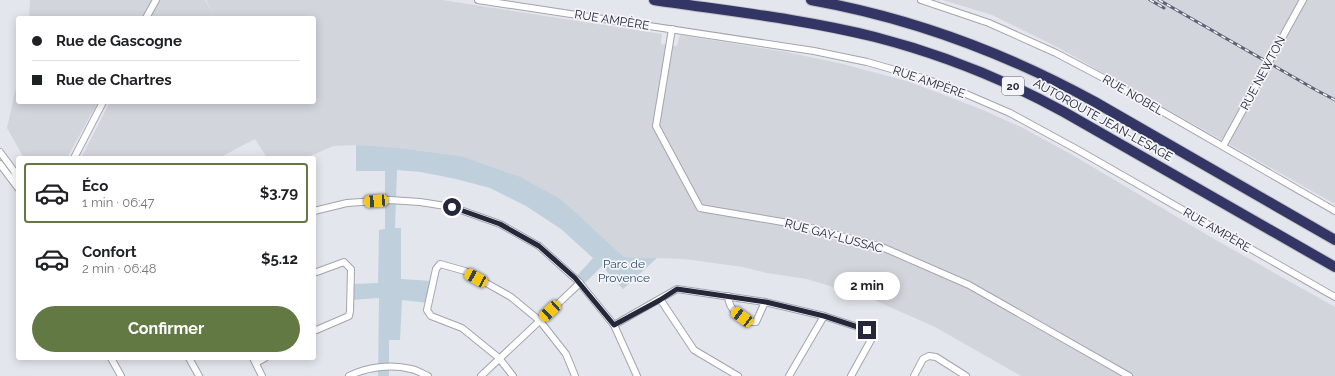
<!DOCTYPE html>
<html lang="fr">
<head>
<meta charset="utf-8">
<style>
  body { margin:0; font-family:Raleway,sans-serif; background:#f2f2f2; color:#202124; height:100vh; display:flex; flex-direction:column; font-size:15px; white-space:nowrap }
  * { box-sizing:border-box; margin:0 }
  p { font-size:13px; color:#757577 }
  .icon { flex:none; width:22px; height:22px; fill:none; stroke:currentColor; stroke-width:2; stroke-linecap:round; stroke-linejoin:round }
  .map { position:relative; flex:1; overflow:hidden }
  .details { position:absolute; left:16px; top:156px; width:300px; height:204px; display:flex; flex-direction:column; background:#fff; border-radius:4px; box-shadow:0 2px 10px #0003 }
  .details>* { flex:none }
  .guide { position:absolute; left:16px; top:16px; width:300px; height:88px; border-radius:4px; box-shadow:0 2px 10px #0003; display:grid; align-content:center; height:88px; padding:0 16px; background:#fff }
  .end { position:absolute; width:18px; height:18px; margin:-9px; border:5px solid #25273b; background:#fff; box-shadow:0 0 0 2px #fff }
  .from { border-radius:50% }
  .bubble { position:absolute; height:28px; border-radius:14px; background:#fff; box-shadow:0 2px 10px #0003; font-size:13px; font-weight:700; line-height:28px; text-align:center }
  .car { position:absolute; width:12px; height:24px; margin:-12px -6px; border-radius:5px; box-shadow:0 0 3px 1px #0007; background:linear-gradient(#f5c518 24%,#345 0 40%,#f5c518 0 76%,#345 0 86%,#f5c518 0) }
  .guide b { display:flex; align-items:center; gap:14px; height:38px; font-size:15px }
  .guide b+b { border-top:1px solid #e0e0e0 }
  .guide i { width:10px; height:10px; background:#202124 }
  ul { padding:7px 0 0; list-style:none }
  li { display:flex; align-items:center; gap:12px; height:60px; margin:0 8px 6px; padding:0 8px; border:2px solid transparent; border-radius:4px }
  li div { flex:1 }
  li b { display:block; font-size:15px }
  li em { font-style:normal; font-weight:700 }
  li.on { border-color:#627943 }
  li>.icon { width:36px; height:36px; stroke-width:1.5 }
  .button { display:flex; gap:8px; margin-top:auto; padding:8px 16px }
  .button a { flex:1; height:46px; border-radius:24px; background:#627943; color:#fff; font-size:16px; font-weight:700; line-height:46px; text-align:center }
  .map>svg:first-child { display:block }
  .built { fill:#d2d5db }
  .green { fill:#bfcfdb }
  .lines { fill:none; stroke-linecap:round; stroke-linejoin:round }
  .minor-casing { stroke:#a2a5b0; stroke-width:8 }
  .highway-casing { stroke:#c2c3c8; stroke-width:12 }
  .minor { stroke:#fff; stroke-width:6 }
  .highway { stroke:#333665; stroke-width:10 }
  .rail-casing { stroke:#5f6277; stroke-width:3 }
  .rail { stroke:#f4f5f8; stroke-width:1.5; stroke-dasharray:4.5; stroke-linecap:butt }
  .route { stroke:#25273b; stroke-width:5 }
  .labels { text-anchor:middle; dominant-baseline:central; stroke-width:3.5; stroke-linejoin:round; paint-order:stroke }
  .shield { fill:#f4f5f8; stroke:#636574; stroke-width:1 }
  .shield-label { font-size:11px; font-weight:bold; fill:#25273b }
  .street-label { font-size:12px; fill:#25273b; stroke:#f4f5f8 }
  .park-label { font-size:12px; fill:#334e6e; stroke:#f4f5f8 }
</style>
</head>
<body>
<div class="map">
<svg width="1335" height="376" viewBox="0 0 1335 376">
  <rect width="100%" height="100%" fill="#e3e6ec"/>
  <g class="built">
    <path d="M30,0h175l8,13 -7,-13h236l220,34 -1,10 16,2 3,-11 106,17 57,12 67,18 73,28 38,17 48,26 145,86 121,68v69h-314l-86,-49 -63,-28 -65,-20 -40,-6 -24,-6 -58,-8 -61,-2 -63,-58 -40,-22 -60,-21 -70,-9 -35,-2 -23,1 -27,12h-39l-12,-19 -36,19h-138l29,-56h204v-84h-285z"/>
    <path d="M943,0h392v204l-276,-156 -67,-33z"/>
    <path d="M18,79v23h80l-31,56h-43l-17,-30z"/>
  </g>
  <path class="green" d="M356,145l35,2 70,9 60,21 40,22 63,58 33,1 -34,31 -21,-23 -20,20 -7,-8 18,-20 -32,-29 -35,-23 -36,-18 -34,-9 -35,-7 -24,-2 -2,58h6v51l31,2 -4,22 -26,-3 -2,40h-11v36h-11l1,-78 -28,2v-16l27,-1 1,-53 6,-1v-58h-29z"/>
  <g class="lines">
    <g class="minor-casing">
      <g id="minor">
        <path d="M478,0l336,51 53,11 59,17 40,15 44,19 68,37 257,147"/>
        <path d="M921,0l68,23 67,30 55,29 224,129"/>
        <path d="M146,18l10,-18"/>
        <path d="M672,29l-16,97 44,82 100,17 82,22 87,38 160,91"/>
        <path d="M1223,146c27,-48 53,-98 80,-146"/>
        <path d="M0,152l14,19 4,12"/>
        <path d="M74,158l29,-56"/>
        <path d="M0,164l18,24"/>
        <path d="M314,211l33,-8 43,-3 30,2 32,5 48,17 39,22 39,35 36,44 23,51"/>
        <path d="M314,273l30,-11 7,7 -1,42 -1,5 -35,15"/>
        <path d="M728,296c1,15 11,18 21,26h7l9,-20"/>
        <path d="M660,299l34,51 44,26"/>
        <path d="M614,325l63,-36 88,13 59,14 43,14 4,10 -20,36"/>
        <path d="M111,358l10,18"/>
        <path d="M189,358l10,18"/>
        <path d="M253,358l9,18"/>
        <path d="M256,363l9,-5"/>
        <path d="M349,376c18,-9 42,-12 62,-7 6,1 12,5 17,7"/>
        <path d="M481,376l99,-93"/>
        <path d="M513,376l-14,-18 -37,-30 -31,-12 -4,-6 9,-41 4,-5 25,7 46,26 29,24 26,33 9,22"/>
        <path d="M789,376l35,-60"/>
        <path d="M914,376l9,-17 6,-3 7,1 30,19"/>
      </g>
    </g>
    <g class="highway-casing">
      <g id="highway">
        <path d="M654,0c74,11 149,19 221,37 66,17 129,42 189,75l271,155"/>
        <path d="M811,0c101,18 195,53 284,102l240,138"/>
      </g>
    </g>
    <use href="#minor" class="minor"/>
    <use href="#highway" class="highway"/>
    <g class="rail-casing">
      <g id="rail">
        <path d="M1150,0l14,8"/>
        <path d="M1159,0l157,90 19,10"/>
      </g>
    </g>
    <use href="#rail" class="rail"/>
  </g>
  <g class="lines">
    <path class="route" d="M452,207l48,17 39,22 36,32 39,47 46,-25 17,-11 89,13 58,14 43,14"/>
  </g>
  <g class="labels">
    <rect class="shield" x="1002" y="77" width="22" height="18" rx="3"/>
    <g class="shield-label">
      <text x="1013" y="86">20</text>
    </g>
    <g class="street-label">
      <text transform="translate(612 20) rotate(9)">RUE AMPÈRE</text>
      <text transform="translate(1263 73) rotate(-62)">RUE NEWTON</text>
      <text transform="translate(929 82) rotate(19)">RUE AMPÈRE</text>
      <text transform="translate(1133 95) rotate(30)">RUE NOBEL</text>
      <text transform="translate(1103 120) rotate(29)">AUTOROUTE JEAN-LESAGE</text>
      <text transform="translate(1217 230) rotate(30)">RUE AMPÈRE</text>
      <text transform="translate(834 236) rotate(15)">RUE GAY-LUSSAC</text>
    </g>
    <g class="park-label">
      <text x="624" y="264">Parc de<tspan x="624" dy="14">Provence</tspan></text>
    </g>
  </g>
</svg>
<i class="end from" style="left:452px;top:207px"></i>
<i class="end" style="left:867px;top:330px"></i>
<div class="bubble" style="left:834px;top:272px;width:66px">2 min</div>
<i class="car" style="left:376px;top:201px;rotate:266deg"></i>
<i class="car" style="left:476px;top:278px;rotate:299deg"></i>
<i class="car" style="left:550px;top:311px;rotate:227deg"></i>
<i class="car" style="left:742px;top:317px;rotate:307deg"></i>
<div class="guide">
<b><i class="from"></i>Rue de Gascogne</b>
<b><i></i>Rue de Chartres</b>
</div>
<section class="details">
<ul>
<li class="on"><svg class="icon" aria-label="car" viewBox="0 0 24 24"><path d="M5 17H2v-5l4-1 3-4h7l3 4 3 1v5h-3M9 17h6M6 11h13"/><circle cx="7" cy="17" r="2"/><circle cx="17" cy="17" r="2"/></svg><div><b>Éco</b><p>1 min · 06:47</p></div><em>$3.79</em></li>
<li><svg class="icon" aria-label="car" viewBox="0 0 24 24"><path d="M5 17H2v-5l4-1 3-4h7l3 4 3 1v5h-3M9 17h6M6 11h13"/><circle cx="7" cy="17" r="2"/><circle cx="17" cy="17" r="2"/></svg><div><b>Confort</b><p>2 min · 06:48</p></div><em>$5.12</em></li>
</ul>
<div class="button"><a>Confirmer</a></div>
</section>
</div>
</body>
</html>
